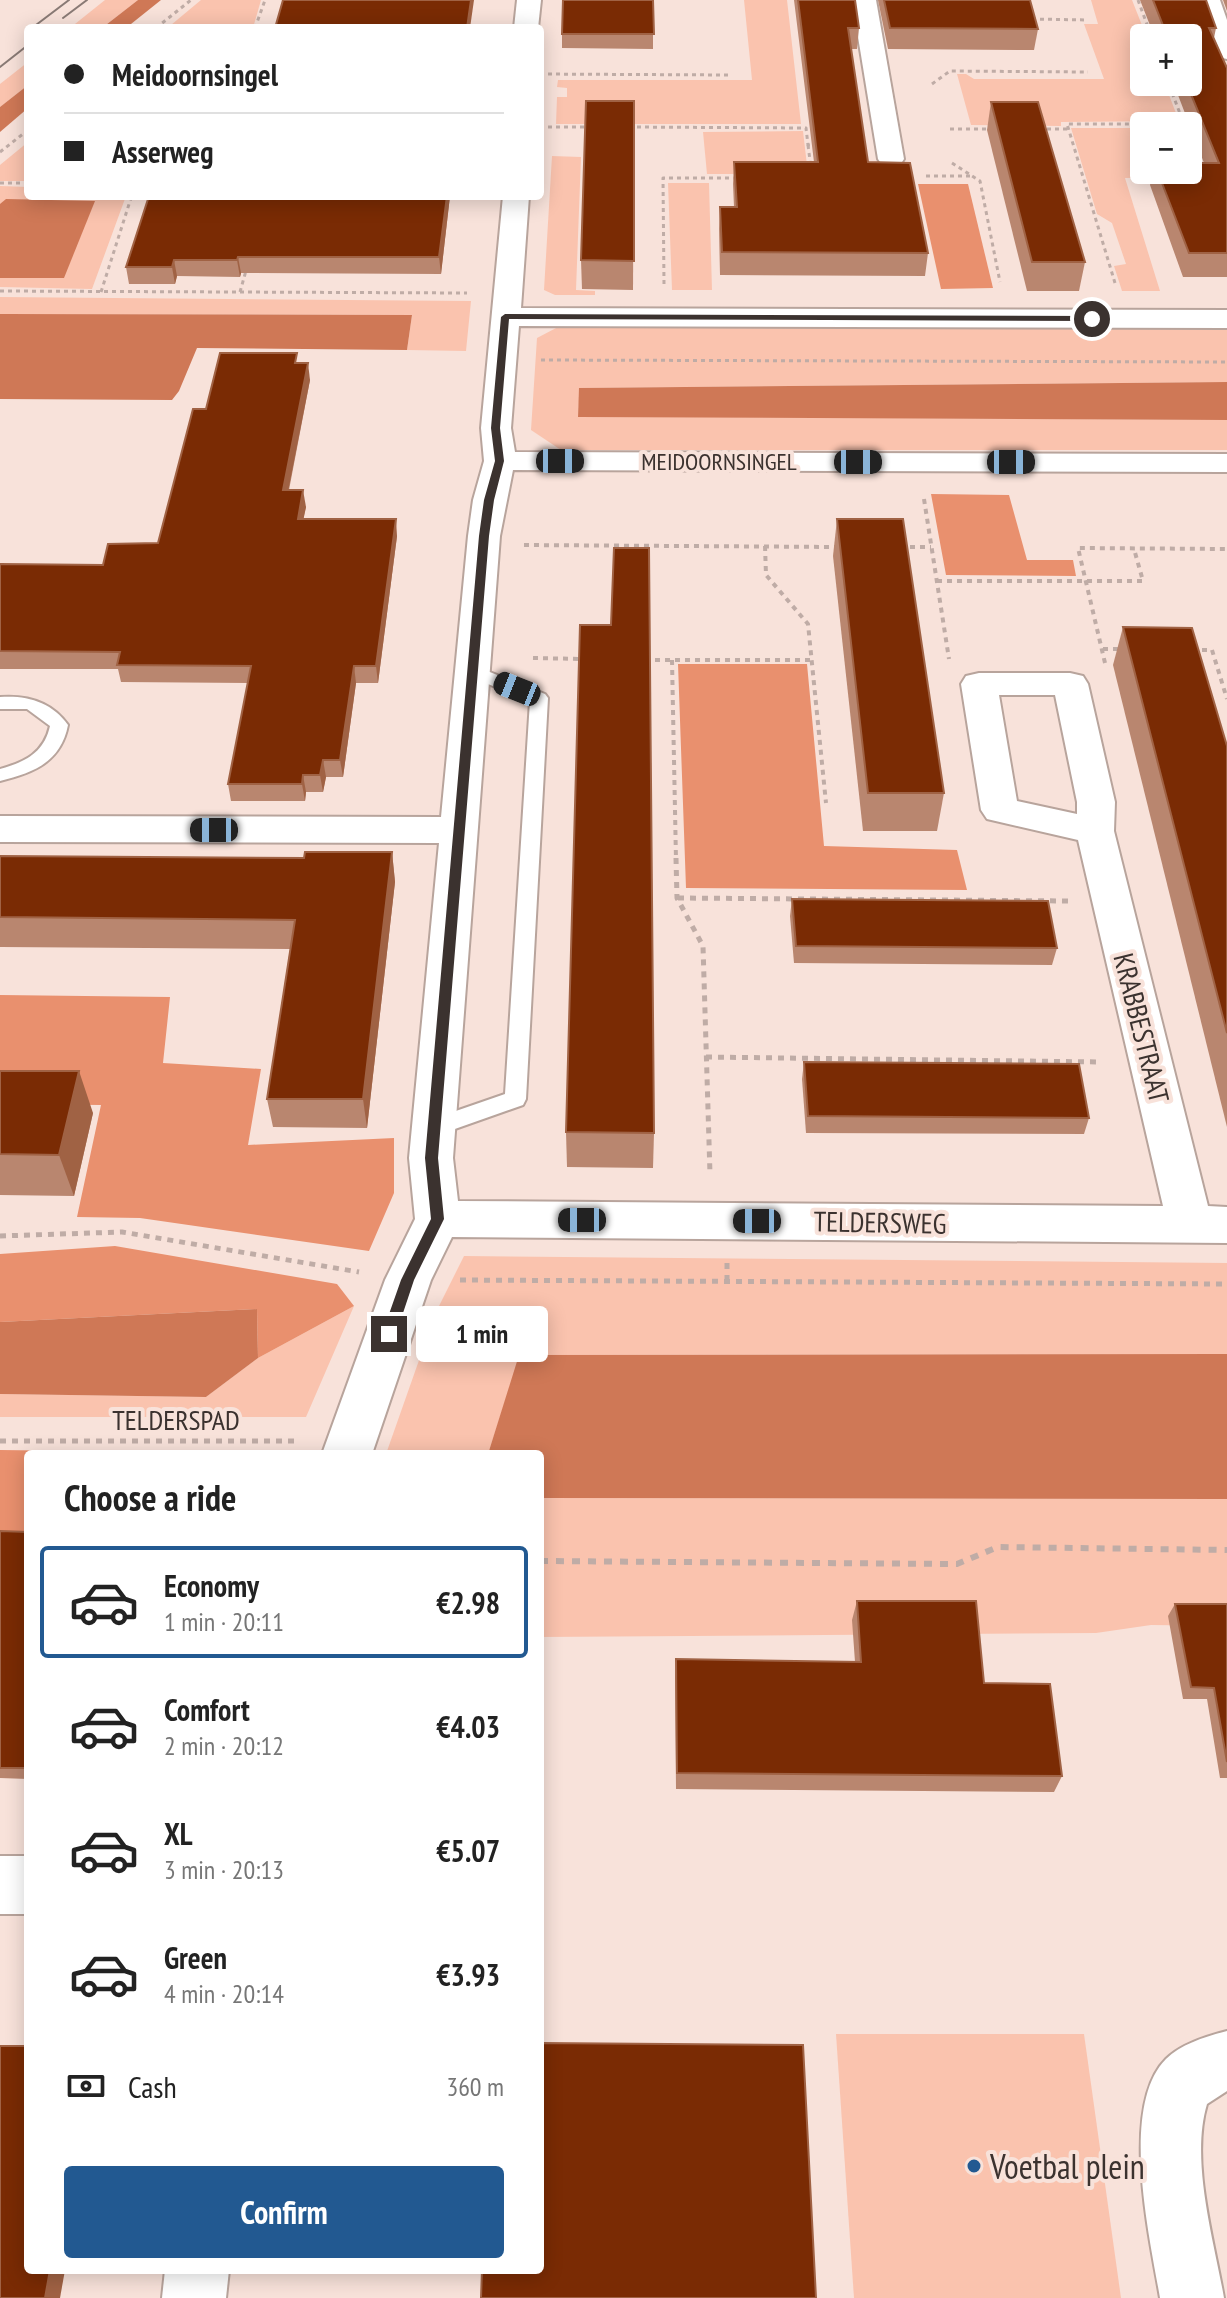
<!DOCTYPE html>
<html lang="en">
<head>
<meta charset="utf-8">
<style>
  body { margin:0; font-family:"PT Sans Narrow",sans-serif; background:#f2f2f2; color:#222; height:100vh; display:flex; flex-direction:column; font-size:30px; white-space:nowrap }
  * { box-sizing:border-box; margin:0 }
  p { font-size:26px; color:#767676 }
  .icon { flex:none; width:44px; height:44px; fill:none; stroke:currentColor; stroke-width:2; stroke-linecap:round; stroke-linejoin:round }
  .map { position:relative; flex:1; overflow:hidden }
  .drawer { position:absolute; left:24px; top:1450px; width:520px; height:824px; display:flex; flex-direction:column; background:#fff; border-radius:8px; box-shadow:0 4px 20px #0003 }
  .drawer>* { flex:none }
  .hud { position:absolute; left:24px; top:24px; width:520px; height:176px; border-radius:8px; box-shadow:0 4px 20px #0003; display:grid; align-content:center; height:176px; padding:0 40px; background:#fff }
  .tools { position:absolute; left:1130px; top:24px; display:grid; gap:16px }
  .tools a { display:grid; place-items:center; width:72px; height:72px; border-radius:8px; background:#fff; box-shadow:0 4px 20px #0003; font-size:40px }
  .end { position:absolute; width:36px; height:36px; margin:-18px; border:10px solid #3b322f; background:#fff; box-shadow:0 0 0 4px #fff }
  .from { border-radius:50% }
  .bubble { position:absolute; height:56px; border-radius:8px; background:#fff; box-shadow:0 4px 20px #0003; font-size:26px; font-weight:700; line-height:56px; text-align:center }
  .car { position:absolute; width:24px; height:48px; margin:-24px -12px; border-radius:10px; box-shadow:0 0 6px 2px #0007; background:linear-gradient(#222 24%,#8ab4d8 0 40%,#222 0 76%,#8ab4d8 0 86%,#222 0) }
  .hud b { display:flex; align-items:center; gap:28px; height:76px; font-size:30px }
  .hud b+b { border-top:2px solid #e0e0e0 }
  .hud i { width:20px; height:20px; background:#222 }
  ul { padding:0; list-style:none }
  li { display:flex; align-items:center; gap:24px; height:112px; margin:0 16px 12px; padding:0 24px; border:4px solid transparent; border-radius:8px }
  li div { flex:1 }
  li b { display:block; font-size:30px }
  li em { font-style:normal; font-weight:700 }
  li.active { border-color:#225991 }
  li>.icon { width:72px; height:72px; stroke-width:1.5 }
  h2 { padding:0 40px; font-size:36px; line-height:96px }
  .pay { display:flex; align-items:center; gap:20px; height:88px; padding:0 40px; font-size:30px }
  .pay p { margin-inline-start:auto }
  .button { display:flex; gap:16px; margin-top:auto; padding:16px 40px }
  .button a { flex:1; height:92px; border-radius:8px; background:#225991; color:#fff; font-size:32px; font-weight:700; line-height:92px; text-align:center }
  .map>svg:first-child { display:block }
  .green { fill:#fac3ae }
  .forest { fill:#e9906e }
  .water { fill:#cf7856 }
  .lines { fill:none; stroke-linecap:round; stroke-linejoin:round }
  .service-casing { stroke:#b8a49c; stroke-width:4 }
  .minor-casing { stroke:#b8a49c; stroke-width:4 }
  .path-far3 { stroke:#bfaca6; stroke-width:3; stroke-dasharray:4 4; stroke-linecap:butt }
  .path-far2 { stroke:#bfaca6; stroke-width:4; stroke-dasharray:5 5; stroke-linecap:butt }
  .path-far1 { stroke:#bfaca6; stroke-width:5; stroke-dasharray:6 6; stroke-linecap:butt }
  .path { stroke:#bfaca6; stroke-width:6; stroke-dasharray:8 8; stroke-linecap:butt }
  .service { fill:#fff; fill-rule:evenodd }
  .minor { fill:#fff; fill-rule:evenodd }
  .tram { stroke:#897a75; stroke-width:2 }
  .wall { fill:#b9866f }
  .shaded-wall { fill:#a06244 }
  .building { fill:#7a2b04; stroke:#a06244; stroke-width:2 }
  .route { fill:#3b322f }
  .poi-dot { fill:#225991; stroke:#f8e2da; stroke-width:3 }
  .labels { text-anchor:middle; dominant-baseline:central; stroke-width:8; stroke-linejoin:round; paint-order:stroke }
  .far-street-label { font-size:24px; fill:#3b322f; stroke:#f8e2da }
  .street-label { font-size:28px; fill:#3b322f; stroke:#f8e2da }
  .near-poi-label { font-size:34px; fill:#3b322f; stroke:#f8e2da; text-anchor:start }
</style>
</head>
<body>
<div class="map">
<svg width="1227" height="2298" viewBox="0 0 1227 2298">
  <rect width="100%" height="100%" fill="#f8e2da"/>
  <g class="green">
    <path d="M105,0h33l-36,28h-32z"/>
    <path d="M201,0h60l-8,28 -82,-3z"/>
    <path d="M744,0h43l14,124h-245l1,-27h10v-9l-10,-1 1,-7h194z"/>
    <path d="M1091,0h41l15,38h-3v44h20l15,39 -118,1v4l-90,-1 -14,-51h9l8,5h130l-20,-55h14z"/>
    <path d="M28,62v23l-28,22v-23z"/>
    <path d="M1071,128h73v42h44v-26l12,33 -75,1 35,113h-38l-8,-25 12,-2 -14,-41 -15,-9z"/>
    <path d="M803,131l5,43h-101l-4,-42z"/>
    <path d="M28,142v39h-28v-16z"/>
    <path d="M552,156l29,1 -5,133 19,1v4h-40l-11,-5z"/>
    <path d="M668,183h41l3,107h-40z"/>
    <path d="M0,186l28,1v9h98l-34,93 -92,-2v-9h64l-64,-74z"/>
    <path d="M0,297l471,4 -5,50 -59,-1 5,-35 -412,-1z"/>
    <path d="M558,327l669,1v54l-647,6 -2,28 649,4v30h-666l-30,-20 6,-92z"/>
    <path d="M464,1256l763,7v91l-707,1 -32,99h-102l50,-142z"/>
    <path d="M354,1306l-48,111h-306v-23l206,3 52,-39z"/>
    <path d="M540,1498l687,1v127l-76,-1 -55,8 -556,4z"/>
    <path d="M836,2034h248l37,264h-267z"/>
  </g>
  <g class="forest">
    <path d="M918,184h50l25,104 -52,1z"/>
    <path d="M931,494l78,1 18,65h46l3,16 -130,-1z"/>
    <path d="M678,664h129l17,182 133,4 10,40 -281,-2z"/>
    <path d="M0,995l170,2 -7,66 98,6 -13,76 146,-7v55l-25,58 -229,-33 -63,-1 24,-112 -101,-1z"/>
    <path d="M115,1246l222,38 17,22 -96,52 -1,-49 -257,13v-68z"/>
    <path d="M0,1450l233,3 30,1h-235v78h-28z"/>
  </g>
  <g class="water">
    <path d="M138,0h23l-35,28h-24z"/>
    <path d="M28,85v23l-28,24v-25z"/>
    <path d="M6,199l89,2 -31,77h-64v-74z"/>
    <path d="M0,314l412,1 -5,35 -210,-2 -18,43 -7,9 -172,-1z"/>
    <path d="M1227,382v38l-649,-3 1,-29z"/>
    <path d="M257,1309l1,49 -52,39 -206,-3v-72z"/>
    <path d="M1227,1354v145l-687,-1v-44h-52l31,-99z"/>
  </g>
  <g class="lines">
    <g class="service-casing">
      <g id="service">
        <path d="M472,665l73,29 3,4 -22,401 -3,6 -88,31 -8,-3 -3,-6 3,-6 78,-27 25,-393 -64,-26 -3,-4z"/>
        <path d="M0,697c27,-2 52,5 68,28 -7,37 -35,48 -68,56v-12c25,-7 44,-16 50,-43l-23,-17h-27z"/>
      </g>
    </g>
    <g class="minor-casing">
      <g id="minor">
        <path d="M517,0h24l-3,28h-24z"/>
        <path d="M852,0h24l28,159 -4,6h-18l-4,-6z"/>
        <path d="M1196,0h24l7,20v39l-9,-2 -3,-5z"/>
        <path d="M503,196h26l-8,112 706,2v18l-708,-2 -8,102 4,24 712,2v18l-714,-2 -13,66 -47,622 5,43 705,5 -85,-366 -91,-21 -6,-9 -20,-126 5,-8 13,-3h91l13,3 5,8 27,118 -1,29 94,375 19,1v36l-775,-6 -21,43 -59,174h-50l63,-174 30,-61 -6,-61 30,-315 -439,-1v-26l441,1 27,-281 5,-36 11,-39 -3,-33zM999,695h56l22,107v12l-60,-13z"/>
        <rect x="0" y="1856" width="28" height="58"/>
        <path d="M1227,2031v60l-20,13c-17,57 7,136 17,194h-64c-10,-59 -41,-192 6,-239 15,-15 41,-23 61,-28z"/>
        <path d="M165,2270h64l-3,28h-64z"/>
      </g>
    </g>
    <g class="path-far3">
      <path d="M1138,0l14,38"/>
      <path d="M1032,19l55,1"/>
      <path d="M156,28l35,-28"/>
      <path d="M255,28l10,-28"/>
      <path d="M540,74l189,1"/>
      <path d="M932,84l18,-13 138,1"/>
      <path d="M540,127h51"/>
      <path d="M629,127l177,1 2,17h8"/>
      <path d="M950,129h43"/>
      <path d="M1039,129h29"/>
      <path d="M1188,135l13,32"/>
      <path d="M808,145l3,23"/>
      <path d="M0,152l28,-22"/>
      <path d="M952,163l28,18 20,101"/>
      <path d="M926,176h47"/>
      <path d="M0,183h28"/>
      <path d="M1115,283l-48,-159h117l-16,-42"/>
      <path d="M664,284l-1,-106h77"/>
      <path d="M0,291l467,2"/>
      <path d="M101,292l30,-94"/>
      <path d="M240,292l7,-25"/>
      <path d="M541,360l686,2"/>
    </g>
    <g class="path-far2">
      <path d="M924,499l25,160"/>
      <path d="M524,545l314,2"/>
      <path d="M765,546l1,29 42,49 18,179"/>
      <path d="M900,547h31"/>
      <path d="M937,581h206l-9,-32"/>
      <path d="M1103,649h19"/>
      <path d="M1192,650h20l15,49"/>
      <path d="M533,658l50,1"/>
      <path d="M645,660h167"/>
      <path d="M672,660l4,200"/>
      <path d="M1105,663l-27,-115 149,1"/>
    </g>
    <g class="path-far1">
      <path d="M676,858l1,40 26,48 7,228"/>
      <path d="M678,898l390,3"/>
      <path d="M706,1057l395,5"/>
      <path d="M0,1236l122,-4 237,40"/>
      <path d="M727,1263v19"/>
      <path d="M460,1280l767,4"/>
      <path d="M0,1441h299"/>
    </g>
    <path class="path" d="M540,1561l417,3 41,-17 229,3"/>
    <use href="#service" class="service"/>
    <use href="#minor" class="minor"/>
    <g class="tram">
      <path d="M63,18l24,-18"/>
      <path d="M32,28l37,-28"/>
      <path d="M0,67l28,-22"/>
    </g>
  </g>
  <g class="wall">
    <path d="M653,0v49l-91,-1v-14z"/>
    <path d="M794,0h61l4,28 -2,21h-6l17,113 60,91 -3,23 -205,-1 -1,-46 1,-22h14l-1,-23 1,-22h80z"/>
    <path d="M878,0h152l8,29 -4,21 -146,-1z"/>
    <path d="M1140,0h66l10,28 -2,10 13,30v209h-44l-33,-92 3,-15h35l16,-7 -31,-81h15v-44h-33z"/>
    <path d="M1223,0h4v11z"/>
    <path d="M634,101l-1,189 -51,-1 -1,-29z"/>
    <path d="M991,102l94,160 -6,29h-52l-40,-161z"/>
    <path d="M149,196h301l-9,78 -200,-1 -1,4 -63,-1 -2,8h-46l-3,-17z"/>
    <path d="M298,363l12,17 -21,110 17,17 -3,12 94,17 -19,147h-22l-13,94h-17l-3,15h-17l-1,9h-74l-3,-17 20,-101 -127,-1 -3,-13h-118v-105l103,1 55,-22 48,-134z"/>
    <path d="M837,519l107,274 -7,38h-74l-30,-275z"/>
    <path d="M1123,627l104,119v381l-114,-462z"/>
    <path d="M392,852l3,30 -28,246 -94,-1 -6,-28 23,-150 -290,-2v-91l304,2z"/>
    <path d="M792,899l265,49 -5,17 -258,-2 -4,-47z"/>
    <path d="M804,1062l285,56 -5,16 -278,-1 -4,-54z"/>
    <path d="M0,1071l93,42 -19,83 -74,-1z"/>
    <path d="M566,1132l88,1 -1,35 -86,-1z"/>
    <path d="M0,1531l28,1v247l-28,-1z"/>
    <path d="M857,1601l127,82 78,93 -8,16 -378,-3 -1,-112 1,-18 179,3 -3,-42z"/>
    <path d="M1175,1604h52v174h-7l-13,-79h-24l-15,-83z"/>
  </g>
  <g class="shaded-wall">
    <path d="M471,0h3l-4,28h-3z"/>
    <path d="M447,196h3l-9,78 -2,-17z"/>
    <path d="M238,257l3,16 -1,4 -3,-17z"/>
    <path d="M174,260l3,16 -2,8 -3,-17z"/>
    <path d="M308,363l2,17 -25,127 -2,-17z"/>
    <path d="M303,490l3,17 -6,29 -2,-17z"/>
    <path d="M396,519l1,17 -19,147 -2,-17z"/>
    <path d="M354,666l2,17 -13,94 -3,-17z"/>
    <path d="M323,760l3,17 -3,15 -3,-17z"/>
    <path d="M303,775l3,17 -1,9 -3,-17z"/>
    <path d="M392,852l3,30 -28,246 -4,-29z"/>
    <path d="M79,1071l14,42 -19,83 -15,-41z"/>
    <path d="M50,2270h15l-5,28h-15z"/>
  </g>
  <g class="building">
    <path d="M283,0h188l-4,28h-192z"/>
    <path d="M563,0h90l1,34h-92z"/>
    <path d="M798,0h57l4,28h-11l20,134 42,1 18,90 -206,-1 -2,-45h17l-3,-45h84z"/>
    <path d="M884,0h146l8,29 -148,-1z"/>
    <path d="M1153,0h53l10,28h-7l18,40v185h-38l-32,-83h31v-7h31l-33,-81h2v-44h-20z"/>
    <path d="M586,101h48v160l-53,-1z"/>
    <path d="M991,102h47l47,160h-53z"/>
    <path d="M149,196h298l-8,61h-201l-1,3h-63l-2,7h-46z"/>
    <path d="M220,353h77l-2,10h13l-25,127h20l-5,29h98l-20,147h-22l-14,94h-17l-3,15h-17l-1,9h-74l23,-118 -134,-1 3,-13 -120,-1v-87l103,1 5,-21 50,-1 35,-134h13z"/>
    <path d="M837,519h66l41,274h-76z"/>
    <path d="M614,548h35l5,585 -88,-1 14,-507h31z"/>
    <path d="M1123,627l69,1 35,118v287z"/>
    <path d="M305,852h87l-29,247h-96l28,-179 -295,-3v-61l304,2z"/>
    <path d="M792,899l256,2 9,47 -261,-2z"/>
    <path d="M804,1062l275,2 10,54 -281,-2z"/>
    <path d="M0,1071h79l-20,84 -59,-1z"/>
    <path d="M0,1531l28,1v236h-28z"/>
    <path d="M857,1601h119l8,82 66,1 12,92 -385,-3 -1,-114 185,3z"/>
    <path d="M1175,1604h52v158l-13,-74 -23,-1z"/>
    <path d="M540,2043l263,2 13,253h-335l1,-28h58z"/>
    <path d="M0,2046h28v224h22l-5,28h-45z"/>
  </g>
  <path class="route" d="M505,314l587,2 4,3 -4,2 -583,-2 -9,109 4,33 -10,39 -5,36 -51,622 6,61 -30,61 -18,54 -7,6 -7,-6 19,-54 30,-61 -6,-61 54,-622 5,-36 11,-39 -4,-33 10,-111z"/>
  <circle class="poi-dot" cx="974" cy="2166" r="8"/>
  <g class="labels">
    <g class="far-street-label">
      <text x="719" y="461">MEIDOORNSINGEL</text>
    </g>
    <g class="street-label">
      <text transform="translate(1142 1028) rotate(76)">KRABBESTRAAT</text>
      <text transform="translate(880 1222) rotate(1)">TELDERSWEG</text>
      <text x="176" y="1419">TELDERSPAD</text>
    </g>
    <g class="near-poi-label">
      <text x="990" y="2166">Voetbal plein</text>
    </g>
  </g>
</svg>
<div class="tools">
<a>+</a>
<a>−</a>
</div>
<i class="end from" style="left:1092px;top:319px"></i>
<i class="end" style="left:389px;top:1334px"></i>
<div class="bubble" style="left:416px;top:1306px;width:132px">1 min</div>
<i class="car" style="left:560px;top:461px;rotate:90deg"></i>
<i class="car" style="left:858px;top:462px;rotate:90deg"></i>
<i class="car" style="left:1011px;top:462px;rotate:90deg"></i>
<i class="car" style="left:517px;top:689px;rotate:292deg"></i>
<i class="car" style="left:214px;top:830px;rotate:270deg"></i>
<i class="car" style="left:582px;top:1220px;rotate:270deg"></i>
<i class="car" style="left:757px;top:1221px;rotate:270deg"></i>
<div class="hud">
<b><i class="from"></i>Meidoornsingel</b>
<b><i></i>Asserweg</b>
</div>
<section class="drawer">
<h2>Choose a ride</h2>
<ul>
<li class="active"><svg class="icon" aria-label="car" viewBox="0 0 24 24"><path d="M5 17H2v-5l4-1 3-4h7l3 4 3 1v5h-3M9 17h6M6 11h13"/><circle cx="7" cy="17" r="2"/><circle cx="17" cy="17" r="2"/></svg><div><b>Economy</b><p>1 min · 20:11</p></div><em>€2.98</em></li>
<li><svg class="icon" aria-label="car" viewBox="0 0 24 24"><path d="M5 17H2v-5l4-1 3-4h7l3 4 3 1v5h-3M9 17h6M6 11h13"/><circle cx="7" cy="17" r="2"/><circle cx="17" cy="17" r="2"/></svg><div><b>Comfort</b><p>2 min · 20:12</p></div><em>€4.03</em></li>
<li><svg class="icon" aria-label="car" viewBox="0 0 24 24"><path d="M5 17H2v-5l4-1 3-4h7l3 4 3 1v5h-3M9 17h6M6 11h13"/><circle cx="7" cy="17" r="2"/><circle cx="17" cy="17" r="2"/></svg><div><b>XL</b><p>3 min · 20:13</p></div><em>€5.07</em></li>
<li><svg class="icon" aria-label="car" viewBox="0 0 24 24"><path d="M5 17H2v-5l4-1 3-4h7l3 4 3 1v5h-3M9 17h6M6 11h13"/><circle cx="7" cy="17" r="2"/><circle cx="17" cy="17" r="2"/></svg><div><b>Green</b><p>4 min · 20:14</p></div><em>€3.93</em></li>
</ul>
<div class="pay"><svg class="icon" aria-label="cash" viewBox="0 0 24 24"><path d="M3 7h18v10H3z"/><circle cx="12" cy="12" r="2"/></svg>Cash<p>360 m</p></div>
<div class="button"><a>Confirm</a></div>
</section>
</div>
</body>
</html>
